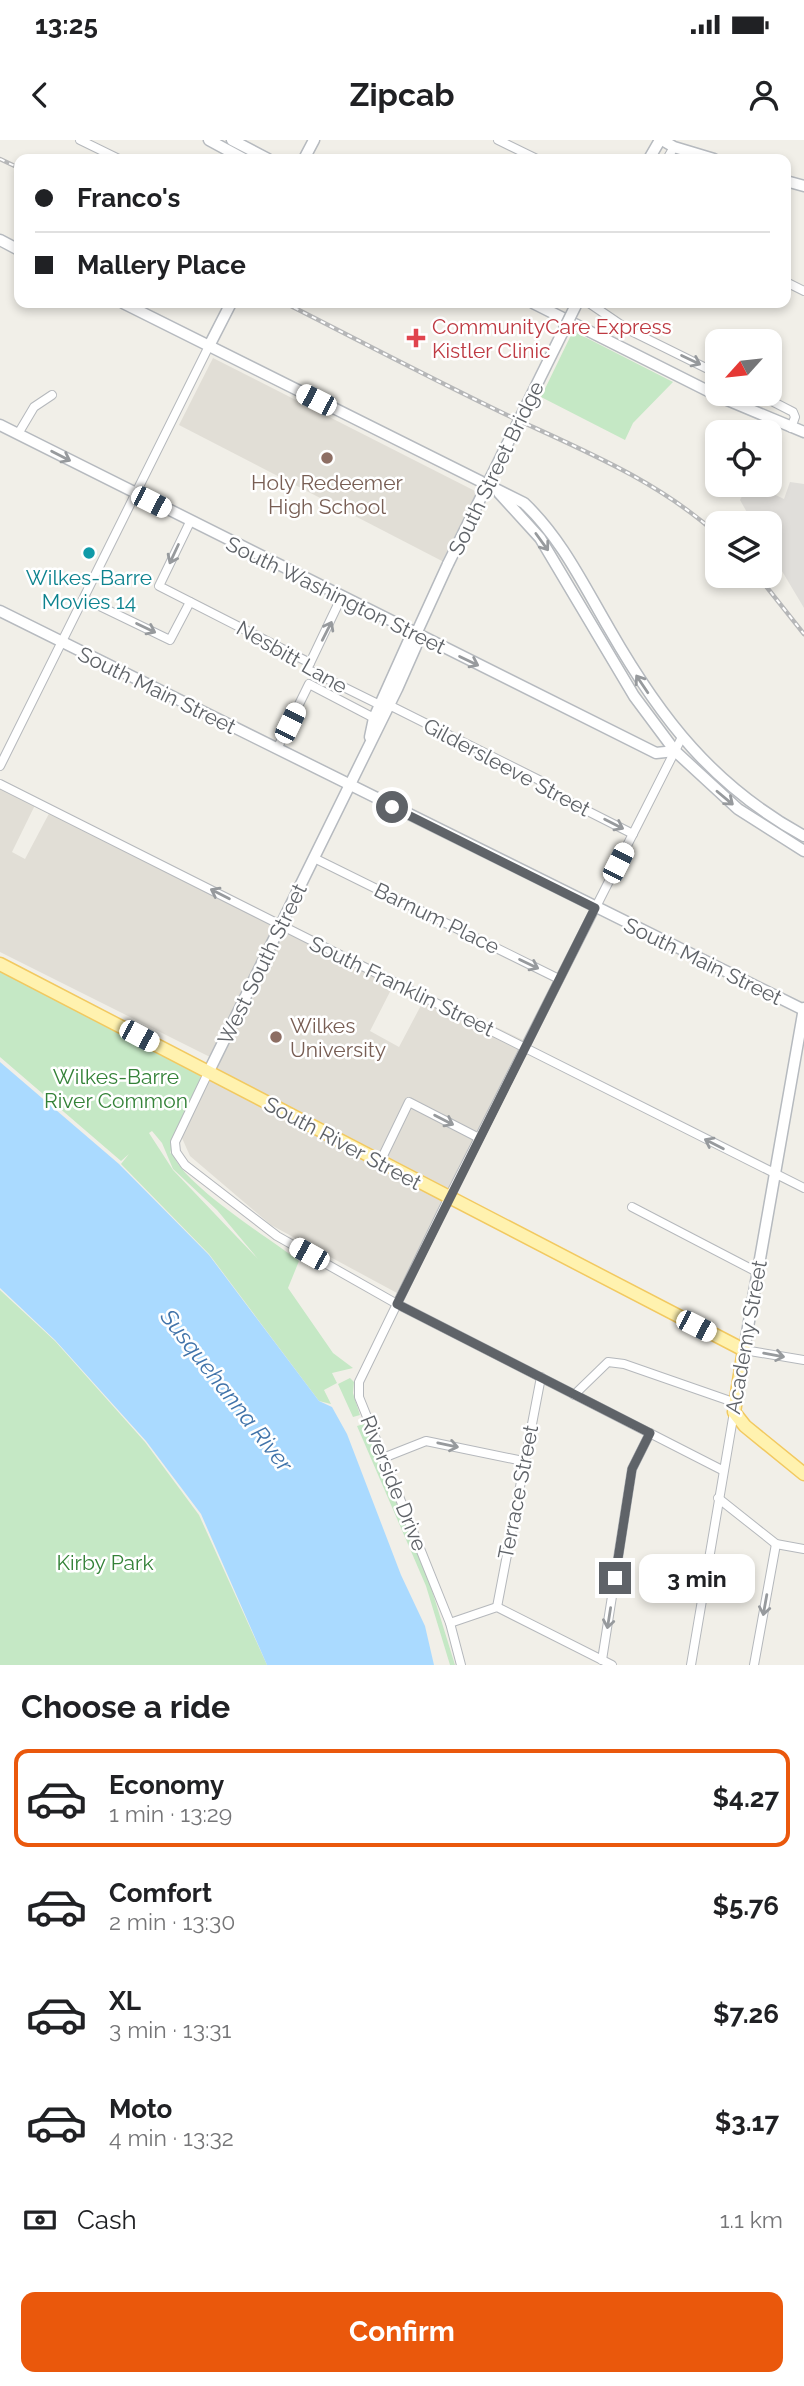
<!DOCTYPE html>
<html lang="en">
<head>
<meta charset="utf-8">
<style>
  body { margin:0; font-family:Raleway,sans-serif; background:#f6f6f6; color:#202124; height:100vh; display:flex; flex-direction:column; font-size:26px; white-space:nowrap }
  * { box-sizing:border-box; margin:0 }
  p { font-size:23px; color:#757577 }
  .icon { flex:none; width:38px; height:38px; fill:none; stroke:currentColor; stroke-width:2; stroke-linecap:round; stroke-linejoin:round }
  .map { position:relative; height:1525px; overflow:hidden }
  .side { display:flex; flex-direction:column; background:#fff; flex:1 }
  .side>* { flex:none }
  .banner { position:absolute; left:14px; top:14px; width:777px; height:154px; border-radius:14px; box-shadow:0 4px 10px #0003; display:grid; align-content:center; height:154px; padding:0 21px; background:#fff }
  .needle { width:46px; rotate:243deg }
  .controls { position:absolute; left:705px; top:189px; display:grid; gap:14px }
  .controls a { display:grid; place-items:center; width:77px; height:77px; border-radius:14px; background:#fff; box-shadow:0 4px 10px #0003; font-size:35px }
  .end { position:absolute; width:32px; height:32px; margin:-16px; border:9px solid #5f6368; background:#fff; box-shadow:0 0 0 4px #fff }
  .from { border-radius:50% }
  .bubble { position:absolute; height:49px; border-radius:14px; background:#fff; box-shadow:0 4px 10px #0003; font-size:23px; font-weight:700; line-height:49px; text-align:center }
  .car { position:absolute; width:21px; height:42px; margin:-21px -10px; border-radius:9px; box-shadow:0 0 5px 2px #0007; background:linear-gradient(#fff 24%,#345 0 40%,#fff 0 76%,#345 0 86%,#fff 0) }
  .banner b { display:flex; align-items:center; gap:24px; height:66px; font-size:26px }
  .banner b+b { border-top:2px solid #e0e0e0 }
  .banner i { width:18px; height:18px; background:#202124 }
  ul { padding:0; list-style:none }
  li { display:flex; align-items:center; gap:21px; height:98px; margin:0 14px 10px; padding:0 7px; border:4px solid transparent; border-radius:14px }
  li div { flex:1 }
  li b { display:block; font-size:26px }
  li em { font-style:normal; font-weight:700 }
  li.on { border-color:#ea580c }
  li>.icon { width:63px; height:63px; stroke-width:1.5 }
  h2 { padding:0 21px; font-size:32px; line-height:84px }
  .pay { display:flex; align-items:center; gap:18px; height:77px; padding:0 21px; font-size:26px }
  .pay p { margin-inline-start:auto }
  .action { display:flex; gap:14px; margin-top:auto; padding:14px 21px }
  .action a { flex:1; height:80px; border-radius:14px; background:#ea580c; color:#fff; font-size:28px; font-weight:700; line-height:80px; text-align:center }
  .status { display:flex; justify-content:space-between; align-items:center; height:49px; padding:0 35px; background:#fff; direction:ltr }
  .status svg { height:19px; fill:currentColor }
  header { display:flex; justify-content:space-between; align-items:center; height:91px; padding:0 21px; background:#fff; font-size:32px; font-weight:700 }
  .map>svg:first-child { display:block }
  .industrial { fill:#e0deda }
  .education { fill:#e1ded6 }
  .green { fill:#c5e8c5; fill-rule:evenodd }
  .water { fill:#aadaff }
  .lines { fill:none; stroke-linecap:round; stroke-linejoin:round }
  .street-casing { stroke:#b5b8bc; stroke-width:10 }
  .secondary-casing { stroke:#b6babf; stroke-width:13 }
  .primary-casing { stroke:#f2c960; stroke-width:15 }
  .street { stroke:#fff; stroke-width:8 }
  .secondary { stroke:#fff; stroke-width:10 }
  .primary { stroke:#fff2af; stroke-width:12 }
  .rail-casing { stroke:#b6b7b8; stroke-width:4.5 }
  .rail { stroke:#fff; stroke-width:2; stroke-dasharray:5; stroke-linecap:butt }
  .secondary-bridge-casing { stroke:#b6babf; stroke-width:13; stroke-linecap:butt }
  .secondary-bridge { stroke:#fff; stroke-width:10 }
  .oneway { stroke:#979a9d }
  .route { stroke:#5f6368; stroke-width:9 }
  .health-dot { fill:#e0444e; stroke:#fff; stroke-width:2.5 }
  .education-dot { fill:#8d6e63; stroke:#fff; stroke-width:2.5 }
  .culture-dot { fill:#0f9aa8; stroke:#fff; stroke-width:2.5 }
  .labels { text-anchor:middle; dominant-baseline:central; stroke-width:5; stroke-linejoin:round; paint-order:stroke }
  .health-label { font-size:21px; fill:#be3a42; stroke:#fff; text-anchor:start }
  .street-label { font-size:21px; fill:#5f6368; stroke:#fff }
  .education-label { font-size:21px; fill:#785e54; stroke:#fff }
  .culture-label { font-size:21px; fill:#0d838f; stroke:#fff }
  .park-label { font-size:21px; fill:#348238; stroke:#fff }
  .water-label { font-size:23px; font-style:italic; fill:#4174aa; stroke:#fff }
</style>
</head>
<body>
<div class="status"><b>13:25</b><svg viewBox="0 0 49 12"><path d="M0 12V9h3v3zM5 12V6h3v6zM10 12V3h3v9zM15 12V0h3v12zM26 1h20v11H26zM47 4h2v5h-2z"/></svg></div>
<header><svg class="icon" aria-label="back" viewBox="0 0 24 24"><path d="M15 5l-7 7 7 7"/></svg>Zipcab<svg class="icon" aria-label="person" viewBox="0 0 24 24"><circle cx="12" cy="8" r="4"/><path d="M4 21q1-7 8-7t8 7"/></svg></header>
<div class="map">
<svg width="804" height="1525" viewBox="0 0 804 1525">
  <rect width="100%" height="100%" fill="#f1efe8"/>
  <path class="industrial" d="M790,342l14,2v124l-34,-57v-28h-17l-13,-23 8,-15h7l29,14z"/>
  <g class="education">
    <path d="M213,218l264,134 -35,69 -263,-136z"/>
    <path d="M0,641l38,18 -26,53 13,7 28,-53 344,172 -27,53 29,16 28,-53 96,46 -126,253 -126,-68 -81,-69 -12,-27 36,-70 -214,-107z"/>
  </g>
  <g class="green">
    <path d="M573,191l100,51 -40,41 -8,17 -84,-43z"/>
    <path d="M0,831l200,103 1,6 -26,52 -5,22 2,-3c6,31 100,89 127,110l-11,27 45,65 20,15 -21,5 5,10 -13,7 7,14 -12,-3 -110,-147 -88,-90 8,-10 -8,7 -121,-104zM152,991l10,12 11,26 44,41 41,49 -85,-89 -24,-37z"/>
    <path d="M0,1150l55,51 90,101 54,73 68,150h-267z"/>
    <path d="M350,1238l4,4 -1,11 7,22 -7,2 -15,-33z"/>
    <path d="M364,1284l66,160 25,81h-5l-24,-79 -69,-160z"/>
  </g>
  <path class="water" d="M0,922l119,102 90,91 110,146 13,6 15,27 54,141 24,51 9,39h-167l-66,-151 -55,-73 -91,-101 -55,-52z"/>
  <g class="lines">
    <g class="street-casing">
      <g id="street">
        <path d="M80,0l39,19"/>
        <path d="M498,0l39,19"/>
        <path d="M667,19l7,-12"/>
        <path d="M786,142l18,9"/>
        <path d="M589,163l38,26 91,45"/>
        <path d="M758,254l35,18 2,5 -4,11"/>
        <path d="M18,294l16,-27 18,-12"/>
        <path d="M190,382l-31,64 151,77 -3,6 77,38"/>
        <path d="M85,459l85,41 20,-38"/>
        <path d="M310,523l31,-65"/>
        <path d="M387,564l154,77 13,13 79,40"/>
        <path d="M277,609l32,-65 65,34"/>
        <path d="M0,626l209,-420"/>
        <path d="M0,644l804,404"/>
        <path d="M314,718l245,121"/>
        <path d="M208,933l-33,69 1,10 9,13 92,71 120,68 325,166"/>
        <path d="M380,1022l29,-60 70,36"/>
        <path d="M632,1067l125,65"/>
        <path d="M744,1210l60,10"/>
        <path d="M574,1255l34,-33 16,2 112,39"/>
        <path d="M383,1318l43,-17 97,20"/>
        <path d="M718,1358l58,46 28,5"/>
        <path d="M497,1467l44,-230"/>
        <path d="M450,1483l47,-16 115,58"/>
        <path d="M602,1520l30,-191 18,-36"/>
        <path d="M461,1525l-11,-42 -91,-226v-15l89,-183 233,-460"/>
        <path d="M691,1525l43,-253"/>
        <path d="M754,1525l22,-121"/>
      </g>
    </g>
    <g class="secondary-casing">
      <g id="secondary">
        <path d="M209,0l35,19"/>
        <path d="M232,0l36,19"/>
        <path d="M662,0l12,7 40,12"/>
        <path d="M304,19l10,-19"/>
        <path d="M649,19l11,-19"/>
        <path d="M786,41l18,5"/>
        <path d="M0,100l19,10"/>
        <path d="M123,163l401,200c38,36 60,83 86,127 51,89 103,156 194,206"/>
        <path d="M533,163l187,94 84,35"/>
        <path d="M209,206l22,-43"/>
        <path d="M0,285l656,328 19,-2"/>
        <path d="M499,353l41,45 94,158 41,55 63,58 66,42"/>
        <path d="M0,471l804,399"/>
        <path d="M370,597l4,-19 35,-78 7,-6 32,-70"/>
        <path d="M208,933l189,-384 19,-43v-12"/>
        <path d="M744,1210l60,-342"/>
      </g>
    </g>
    <g class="primary-casing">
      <path id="primary" d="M0,824l744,386 -10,62 11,14 59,48"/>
    </g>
    <use href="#street" class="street"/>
    <use href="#secondary" class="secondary"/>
    <use href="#primary" class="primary"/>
    <g class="rail-casing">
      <g id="rail">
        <path d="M0,19l19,9"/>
        <path d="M285,163c75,38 149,77 224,113 73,34 148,64 209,119"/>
        <path d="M758,436l46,58"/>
      </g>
    </g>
    <use href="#rail" class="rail"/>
    <g class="secondary-bridge-casing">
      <path id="secondary-bridge" d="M448,424l129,-261"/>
    </g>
    <use href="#secondary-bridge" class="secondary-bridge"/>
  </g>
  <defs><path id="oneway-shaft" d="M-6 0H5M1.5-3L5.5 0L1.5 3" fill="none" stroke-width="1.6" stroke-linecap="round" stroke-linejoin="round" transform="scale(1.75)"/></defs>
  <g class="oneway">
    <use href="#oneway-shaft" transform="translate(691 220) rotate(26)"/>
    <use href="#oneway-shaft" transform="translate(61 316) rotate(27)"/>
    <use href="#oneway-shaft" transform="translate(542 402) rotate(54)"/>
    <use href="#oneway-shaft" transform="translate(174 414) rotate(115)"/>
    <use href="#oneway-shaft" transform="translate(146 488) rotate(26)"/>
    <use href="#oneway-shaft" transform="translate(327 491) rotate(-63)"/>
    <use href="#oneway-shaft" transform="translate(469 521) rotate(26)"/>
    <use href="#oneway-shaft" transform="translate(642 544) rotate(-124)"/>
    <use href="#oneway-shaft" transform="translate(725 658) rotate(40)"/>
    <use href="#oneway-shaft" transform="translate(614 684) rotate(27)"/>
    <use href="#oneway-shaft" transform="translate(220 754) rotate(-153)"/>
    <use href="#oneway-shaft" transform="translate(529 824) rotate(26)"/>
    <use href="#oneway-shaft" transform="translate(444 980) rotate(27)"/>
    <use href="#oneway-shaft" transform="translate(714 1004) rotate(-153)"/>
    <use href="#oneway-shaft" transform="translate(774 1215) rotate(10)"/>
    <use href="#oneway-shaft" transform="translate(448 1305) rotate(12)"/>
    <use href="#oneway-shaft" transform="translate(765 1465) rotate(100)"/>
    <use href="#oneway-shaft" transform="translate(609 1478) rotate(99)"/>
  </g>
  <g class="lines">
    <path class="route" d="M392,667l203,101 -198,396 253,129 -18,36 -17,109"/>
  </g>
  <path class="health-dot" d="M412.5 187.5h7v7h7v7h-7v7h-7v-7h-7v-7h7z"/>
  <g class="education-dot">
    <circle cx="327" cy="318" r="7"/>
    <circle cx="276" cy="897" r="7"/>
  </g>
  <circle class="culture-dot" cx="89" cy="413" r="7"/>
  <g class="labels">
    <g class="health-label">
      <text x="432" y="186">CommunityCare Express<tspan x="432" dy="24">Kistler Clinic</tspan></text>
    </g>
    <g class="street-label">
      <text transform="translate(496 328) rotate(-64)">South Street Bridge</text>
      <text transform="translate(336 455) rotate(26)">South Washington Street</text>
      <text transform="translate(292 517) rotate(30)">Nesbitt Lane</text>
      <text transform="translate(157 550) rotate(26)">South Main Street</text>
      <text transform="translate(507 627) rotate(28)">Gildersleeve Street</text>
      <text transform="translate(437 778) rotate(26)">Barnum Place</text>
      <text transform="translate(703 821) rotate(26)">South Main Street</text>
      <text transform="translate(262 824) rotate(-64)">West South Street</text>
      <text transform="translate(402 846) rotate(26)">South Franklin Street</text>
      <text transform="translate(343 1003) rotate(28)">South River Street</text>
      <text transform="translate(746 1197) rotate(-80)">Academy Street</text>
      <text transform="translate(394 1343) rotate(68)">Riverside Drive</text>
      <text transform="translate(518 1352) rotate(-79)">Terrace Street</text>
    </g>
    <g class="education-label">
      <text x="327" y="342">Holy Redeemer<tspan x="327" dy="24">High School</tspan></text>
      <text x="290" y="885" text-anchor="start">Wilkes<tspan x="290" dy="24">University</tspan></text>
    </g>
    <g class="culture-label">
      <text x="89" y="437">Wilkes-Barre<tspan x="89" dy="24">Movies 14</tspan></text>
    </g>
    <g class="park-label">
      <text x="116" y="936">Wilkes-Barre<tspan x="116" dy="24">River Common</tspan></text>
      <text x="105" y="1422">Kirby Park</text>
    </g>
    <g class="water-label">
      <text transform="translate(227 1250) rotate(52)">Susquehanna River</text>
    </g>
  </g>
</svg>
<div class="controls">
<a><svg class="needle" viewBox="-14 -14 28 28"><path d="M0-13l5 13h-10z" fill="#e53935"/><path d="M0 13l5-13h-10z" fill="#757577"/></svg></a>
<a><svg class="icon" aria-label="locate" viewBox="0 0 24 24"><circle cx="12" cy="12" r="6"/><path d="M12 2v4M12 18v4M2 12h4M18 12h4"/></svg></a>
<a><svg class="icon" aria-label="layers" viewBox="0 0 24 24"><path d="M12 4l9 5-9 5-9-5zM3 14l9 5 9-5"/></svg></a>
</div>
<i class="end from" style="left:392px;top:667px"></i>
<i class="end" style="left:615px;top:1438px"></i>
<div class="bubble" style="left:639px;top:1414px;width:116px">3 min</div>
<i class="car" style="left:316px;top:260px;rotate:297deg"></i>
<i class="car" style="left:151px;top:362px;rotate:117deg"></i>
<i class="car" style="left:290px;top:583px;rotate:26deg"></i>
<i class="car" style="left:618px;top:723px;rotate:27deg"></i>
<i class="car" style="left:139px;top:896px;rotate:118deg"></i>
<i class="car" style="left:309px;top:1114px;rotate:299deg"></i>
<i class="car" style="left:696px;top:1186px;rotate:117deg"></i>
<div class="banner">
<b><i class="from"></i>Franco's</b>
<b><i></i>Mallery Place</b>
</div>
</div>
<section class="side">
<h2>Choose a ride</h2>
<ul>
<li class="on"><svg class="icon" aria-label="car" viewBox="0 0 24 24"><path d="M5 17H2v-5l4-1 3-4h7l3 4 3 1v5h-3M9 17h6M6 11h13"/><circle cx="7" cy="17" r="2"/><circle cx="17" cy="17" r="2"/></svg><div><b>Economy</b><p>1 min · 13:29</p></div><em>$4.27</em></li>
<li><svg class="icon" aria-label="car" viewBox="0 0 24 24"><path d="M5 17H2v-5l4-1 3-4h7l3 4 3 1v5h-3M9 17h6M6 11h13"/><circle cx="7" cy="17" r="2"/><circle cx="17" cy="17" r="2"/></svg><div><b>Comfort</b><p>2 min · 13:30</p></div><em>$5.76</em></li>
<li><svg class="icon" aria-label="car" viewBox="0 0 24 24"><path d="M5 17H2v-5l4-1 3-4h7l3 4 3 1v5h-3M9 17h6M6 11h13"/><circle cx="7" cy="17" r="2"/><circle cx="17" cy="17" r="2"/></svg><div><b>XL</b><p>3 min · 13:31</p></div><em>$7.26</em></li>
<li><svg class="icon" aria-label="car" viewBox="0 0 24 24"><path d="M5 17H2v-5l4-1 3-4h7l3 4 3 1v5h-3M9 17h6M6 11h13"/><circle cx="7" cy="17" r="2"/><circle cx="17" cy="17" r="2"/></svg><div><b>Moto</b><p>4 min · 13:32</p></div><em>$3.17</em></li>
</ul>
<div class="pay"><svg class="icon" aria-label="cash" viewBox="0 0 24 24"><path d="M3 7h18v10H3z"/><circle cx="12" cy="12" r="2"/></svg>Cash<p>1.1 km</p></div>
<div class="action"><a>Confirm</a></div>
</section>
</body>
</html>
